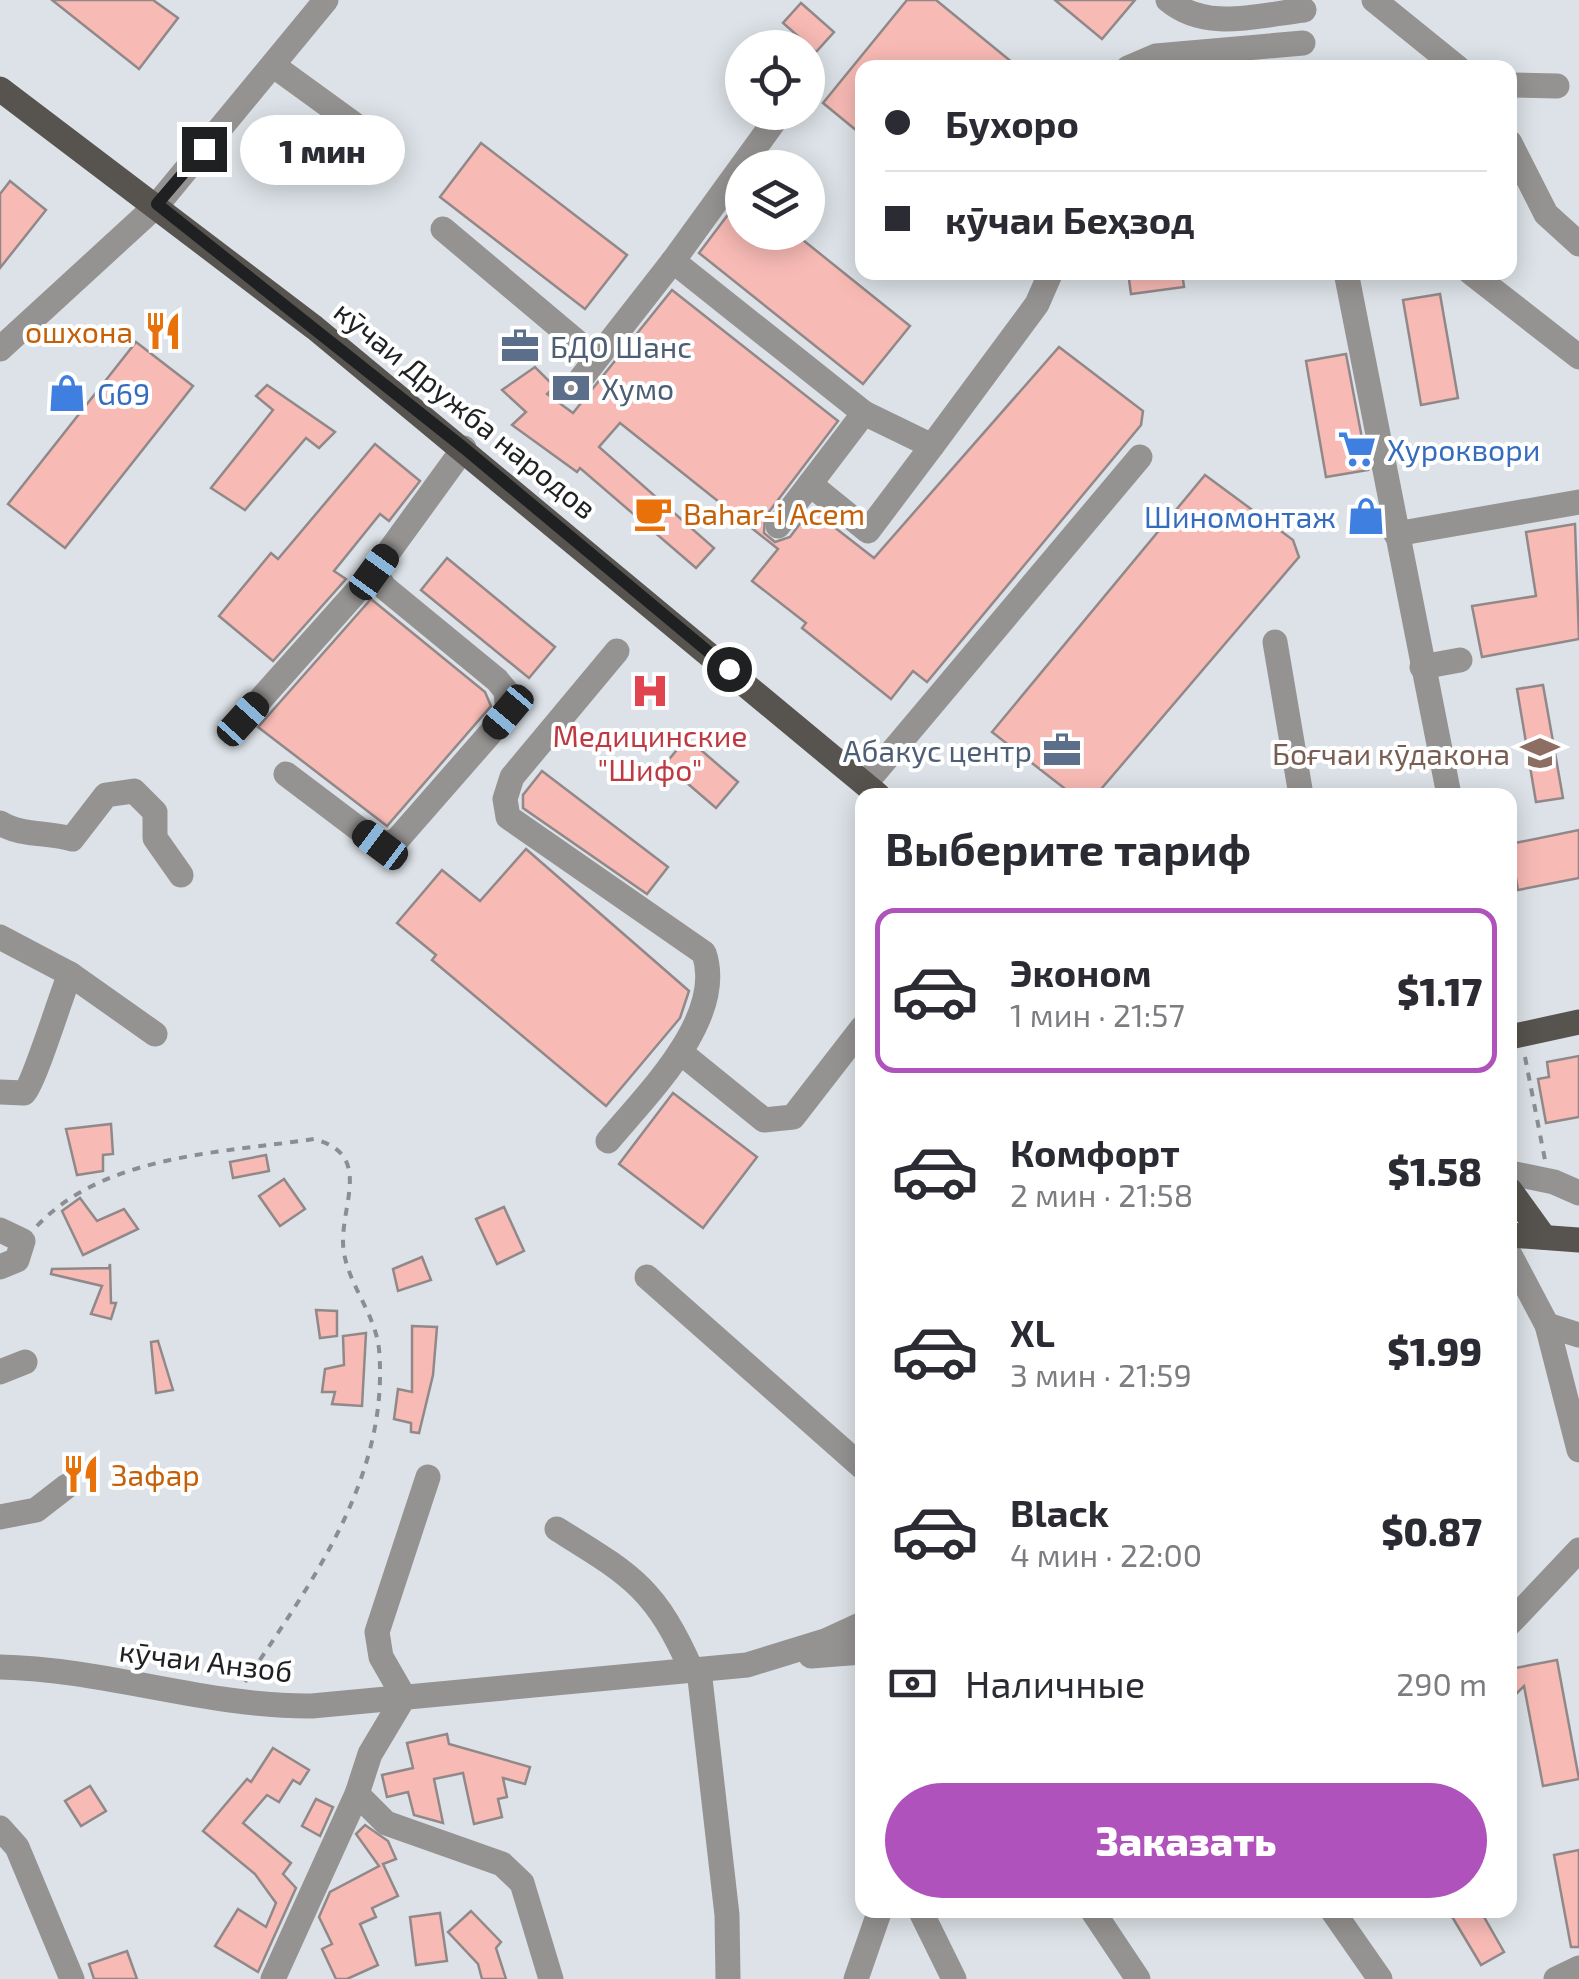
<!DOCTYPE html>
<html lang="ru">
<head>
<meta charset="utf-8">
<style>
  body { margin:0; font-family:"Exo 2",sans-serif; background:#f7f7f7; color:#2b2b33; height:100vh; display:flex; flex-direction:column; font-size:38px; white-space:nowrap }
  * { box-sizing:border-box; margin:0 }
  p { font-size:32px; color:#7c7c81 }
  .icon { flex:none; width:55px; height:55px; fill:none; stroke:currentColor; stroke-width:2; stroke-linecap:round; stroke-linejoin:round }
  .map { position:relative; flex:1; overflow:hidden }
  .panel { position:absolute; left:855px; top:788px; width:662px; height:1130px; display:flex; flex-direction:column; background:#fff; border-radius:20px; box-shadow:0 5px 25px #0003 }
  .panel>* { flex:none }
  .banner { position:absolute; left:855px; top:60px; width:662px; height:220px; border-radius:20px; box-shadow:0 5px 25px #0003; display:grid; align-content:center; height:220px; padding:0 30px; background:#fff }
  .fabs { position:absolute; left:725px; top:30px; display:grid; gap:20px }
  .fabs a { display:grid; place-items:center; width:100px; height:100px; border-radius:50%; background:#fff; box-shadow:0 5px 25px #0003; font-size:50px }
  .end { position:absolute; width:45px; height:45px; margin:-22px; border:12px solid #1e2022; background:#fff; box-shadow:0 0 0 5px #fff }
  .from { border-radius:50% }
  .bubble { position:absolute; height:70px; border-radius:35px; background:#fff; box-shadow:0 5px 25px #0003; font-size:32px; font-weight:800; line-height:70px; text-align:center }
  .car { position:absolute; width:30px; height:60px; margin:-30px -15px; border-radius:12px; box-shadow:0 0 8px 2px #0007; background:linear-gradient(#222 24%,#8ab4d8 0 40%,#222 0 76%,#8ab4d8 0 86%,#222 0) }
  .banner b { display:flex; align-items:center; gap:35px; height:95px; font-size:38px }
  .banner b+b { border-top:2px solid #e1e1e2 }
  .banner i { width:25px; height:25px; background:#2b2b33 }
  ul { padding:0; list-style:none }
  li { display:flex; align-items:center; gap:30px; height:165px; margin:0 20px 15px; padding:0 10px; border:5px solid transparent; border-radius:20px }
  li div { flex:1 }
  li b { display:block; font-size:38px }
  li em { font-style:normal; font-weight:800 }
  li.selected { border-color:#af52bc }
  li>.icon { width:90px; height:90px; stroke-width:1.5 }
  h2 { padding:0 30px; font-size:45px; line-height:120px }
  .pay { display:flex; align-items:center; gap:25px; height:110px; padding:0 30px; font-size:38px }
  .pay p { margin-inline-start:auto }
  .cta { display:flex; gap:20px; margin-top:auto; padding:20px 30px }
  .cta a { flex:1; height:115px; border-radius:60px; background:#af52bc; color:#fff; font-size:40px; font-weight:800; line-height:115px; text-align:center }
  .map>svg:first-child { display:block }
  .building { fill:#f8bab5; stroke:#918989; stroke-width:2.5 }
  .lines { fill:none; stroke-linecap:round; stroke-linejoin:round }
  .path { stroke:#8a8e92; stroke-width:4; stroke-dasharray:8 8; stroke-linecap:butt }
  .minor { stroke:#959391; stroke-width:25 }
  .major { stroke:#57534f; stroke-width:25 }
  .route { stroke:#1e2022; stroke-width:12 }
  .labels { text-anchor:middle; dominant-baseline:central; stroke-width:8; stroke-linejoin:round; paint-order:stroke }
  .food-label { font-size:30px; fill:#c56008; stroke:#fff; text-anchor:start }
  .service-label { font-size:30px; fill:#4e5e75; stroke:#fff; text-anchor:start }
  .shop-label { font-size:30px; fill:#366cbe; stroke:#fff; text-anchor:start }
  .street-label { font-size:30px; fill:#1e2022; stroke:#fff }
  .health-label { font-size:30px; fill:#be3a42; stroke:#fff }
  .education-label { font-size:30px; fill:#785e54; stroke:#fff; text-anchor:end }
</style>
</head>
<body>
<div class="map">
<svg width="1579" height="1979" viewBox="0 0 1579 1979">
  <rect width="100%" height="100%" fill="#dce2e7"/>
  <g class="building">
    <path d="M52,0h101l25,18 -39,51z"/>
    <path d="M907,0h29l83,68h-157v67l-39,-32z"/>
    <path d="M1055,0h80l-33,39z"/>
    <path d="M801,3l33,29 -18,20 -33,-29z"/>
    <path d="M481,143l146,112 -42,54 -145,-112z"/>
    <path d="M10,181l36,29 -46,58v-74z"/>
    <path d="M742,196v36h51l117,94 -47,58 -164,-131z"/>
    <path d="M1128,272h54l2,15 -53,7z"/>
    <path d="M672,290l166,131 -73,96 -1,16 11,9 15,-5 21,-28 63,49 185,-211 84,64 -2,14 -214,257 -14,-11 -22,28 -89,-71 4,-5 -54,-42 26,-32 -158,-126 -21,24 115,101 -18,20 -116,-100 -3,4 -65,-47 14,-13 -24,-22 33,-23 20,20 -8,7 26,19z"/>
    <path d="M1440,294l18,104 -37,7 -18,-105z"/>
    <path d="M136,342l57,44 -128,162 -57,-44z"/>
    <path d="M1346,354l22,116 -42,7 -20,-116z"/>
    <path d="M267,385l68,47 -16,16 -13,-10 -61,72 -34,-22 62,-78 -17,-14z"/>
    <path d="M375,444l45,37 -31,40 -9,-7 -46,57 12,8 -73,82 -54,-45 52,-63 7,6z"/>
    <path d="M1205,475l88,65 6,17 -203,238h-23l-81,-63z"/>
    <path d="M1575,524l4,115 -97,18 -10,-51 64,-10 -10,-64z"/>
    <path d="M447,558l108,89 -26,31 -108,-88z"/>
    <path d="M371,599l114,93 6,14 -104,120 -129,-99z"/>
    <path d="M1543,685l20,113 -27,4 -19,-113z"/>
    <path d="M687,738l51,44 -22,26 -51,-44z"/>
    <path d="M542,771l126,96 -21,27 -124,-86v-13z"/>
    <path d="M1579,830v48l-61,12 -8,-46z"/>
    <path d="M526,849l163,142 -9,27 -74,88 -174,-146 4,-5 -39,-32 45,-53 38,31z"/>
    <path d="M1579,1056v61l-33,6 -8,-44 11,-2 -2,-15z"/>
    <path d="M673,1093l84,64 -54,71 -84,-64z"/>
    <path d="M111,1124l2,30 -10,1v16l-26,4 -11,-46z"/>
    <path d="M266,1155l3,16 -36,7 -3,-16z"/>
    <path d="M284,1179l21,30 -25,17 -21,-30z"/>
    <path d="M80,1198l17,23 27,-12 14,20 -55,26 -21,-44z"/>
    <path d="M504,1207l20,44 -27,13 -21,-45z"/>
    <path d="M422,1257l9,23 -33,11 -5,-22z"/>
    <path d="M110,1264l1,39h5l-5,16 -20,-5 11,-28 -51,-12 1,-5 57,-1z"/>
    <path d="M316,1310l21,1v25l-17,2z"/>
    <path d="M412,1326l25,1 -4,48 -14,58 -8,-1v-9l-17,-4 4,-30 14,3z"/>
    <path d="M366,1333l-4,73 -30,-2 3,-12h-13l3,-23 19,-4 -1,-29z"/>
    <path d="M158,1341l15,49 -17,3 -5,-51z"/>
    <path d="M1557,1660l22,119 -36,7 -19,-100 -14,14v-31z"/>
    <path d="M447,1734l2,10 81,23 -5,17 -22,-6 4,19 -9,2 4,18 -28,7 -11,-51 -29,6 9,44 -29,-8 -6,-23 -21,5 -5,-22 31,-7 -6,-25z"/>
    <path d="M273,1748l36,22 -9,14 -7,-4 -14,22 -12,-7 -24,28 48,40 -8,11 13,14 -38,84 -43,-26 23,-37 28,18 10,-24 -21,-29 -52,-43 44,-52 4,3z"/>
    <path d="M90,1786l16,25 -25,15 -16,-25z"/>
    <path d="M316,1799l17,8 -13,29 -18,-10z"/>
    <path d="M365,1825l23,16 8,18 -13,5 15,32 -26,12 4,9 -16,7 18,41 -31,14h-11l-14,-30 10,-5 -13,-27 11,-25 49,-26 -23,-32z"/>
    <path d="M1579,1850v97h-8l-17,-92z"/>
    <path d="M1448,1910h32l24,42 -23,13z"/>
    <path d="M471,1911l30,31 -5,6 10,31h-24l-4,-15 -30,-32z"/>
    <path d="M440,1913l7,48 -31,4 -6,-48z"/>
    <path d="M127,1951l10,28h-43l-5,-15z"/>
  </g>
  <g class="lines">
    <g class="path">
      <path d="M1525,1057l20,103"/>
      <path d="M37,1226c68,-72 185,-73 277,-87 57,15 29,61 29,102 0,38 32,70 36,108 11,127 -67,233 -134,333"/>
    </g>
    <g class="minor">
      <path d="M1168,0c38,32 90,15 136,10"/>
      <path d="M1374,0l84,68"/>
      <path d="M274,66l91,66"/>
      <path d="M1128,68l28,-12 147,-13"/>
      <path d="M1510,85l47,1"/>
      <path d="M1510,143l36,71 33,30"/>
      <path d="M443,229l152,128"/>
      <path d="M673,261l108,-149"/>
      <path d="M1346,272l103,523"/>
      <path d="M1470,272l109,85"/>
      <path d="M0,349l157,-144 169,-205"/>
      <path d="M573,389l100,-128 191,152"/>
      <path d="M810,484l58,47 64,-85"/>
      <path d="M778,526l86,-113 68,33 105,-142 14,-32"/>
      <path d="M1396,534l183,-32"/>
      <path d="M1275,642l26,153"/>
      <path d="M1422,667l38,-7"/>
      <path d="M243,719l131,-147"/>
      <path d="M286,774l94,71 16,-4 112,-128 -2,-22 -9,-11 -112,-92 -11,-16 90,-124"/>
      <path d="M865,784l275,-327"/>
      <path d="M0,823c21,13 48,9 72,16l34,-44 28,-4 21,21v26l26,37"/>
      <path d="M0,937l70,37c-9,21 -36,110 -46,119l-24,-1"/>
      <path d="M70,974l85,60"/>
      <path d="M680,1052l84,68 29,-3 69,-89"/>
      <path d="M608,1141c39,-47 118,-123 96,-188l-196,-136 -3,-18 7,-22 105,-126"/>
      <path d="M1510,1173l44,9 25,11"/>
      <path d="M0,1230l23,11 -6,19 -17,7"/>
      <path d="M1510,1255l37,70 32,125"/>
      <path d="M647,1277l215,190"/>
      <path d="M1547,1325l32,10"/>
      <path d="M0,1372l25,-10"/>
      <path d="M428,1477l-51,155 4,25 23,40 -34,57 -13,40 29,29 116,41 20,19 29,96"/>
      <path d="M0,1517l36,-7 31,-24"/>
      <path d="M557,1529c74,46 98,58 135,142"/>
      <path d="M1510,1623l69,-73"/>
      <path d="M811,1656l51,-4"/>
      <path d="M0,1667c106,2 206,40 312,39l435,-41 78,-24 37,-17"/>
      <path d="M699,1670l28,245 1,64"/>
      <path d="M0,1828l17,19 55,132"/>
      <path d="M920,1910l34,69"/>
      <path d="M1092,1910l46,69"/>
      <path d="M1332,1910l48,69"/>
      <path d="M273,1979l84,-185"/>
      <path d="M856,1979l24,-69"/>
      <path d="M1556,1979l23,-11"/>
    </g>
    <g class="major">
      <path d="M0,89l315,239 563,467"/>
      <path d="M1510,1037l69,-15"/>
      <path d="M1510,1190l34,47"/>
      <path d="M1510,1235l69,5"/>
    </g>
  </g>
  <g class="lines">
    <path class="route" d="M204,149l-47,55 307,244 265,221"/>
  </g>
  <defs>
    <g id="restaurant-bare" transform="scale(3)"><path d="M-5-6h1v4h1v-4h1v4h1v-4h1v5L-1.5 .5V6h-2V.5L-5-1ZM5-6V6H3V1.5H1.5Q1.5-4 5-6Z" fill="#e8710a" stroke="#fff" stroke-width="2.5" paint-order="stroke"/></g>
    <g id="office-bare" transform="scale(3)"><path d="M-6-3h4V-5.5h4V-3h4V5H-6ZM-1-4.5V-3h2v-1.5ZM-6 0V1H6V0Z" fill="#5c6f8a" stroke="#fff" stroke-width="2.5" paint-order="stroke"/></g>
    <g id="bank-bare" transform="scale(3)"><path d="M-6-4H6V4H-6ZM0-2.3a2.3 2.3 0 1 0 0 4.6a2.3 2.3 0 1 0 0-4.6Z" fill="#5c6f8a" stroke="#fff" stroke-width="2.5" paint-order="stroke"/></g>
    <g id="shop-bare" transform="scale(3)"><path d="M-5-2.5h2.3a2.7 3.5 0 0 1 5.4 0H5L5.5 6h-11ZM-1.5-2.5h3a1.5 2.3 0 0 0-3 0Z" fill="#3f7fe0" stroke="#fff" stroke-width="2.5" paint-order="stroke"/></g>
    <g id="supermarket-bare" transform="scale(3)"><path d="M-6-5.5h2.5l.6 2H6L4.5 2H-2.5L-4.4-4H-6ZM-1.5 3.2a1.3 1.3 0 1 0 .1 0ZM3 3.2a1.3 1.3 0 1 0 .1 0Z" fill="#3f7fe0" stroke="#fff" stroke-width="2.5" paint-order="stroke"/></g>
    <g id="cafe-bare" transform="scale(3)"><path d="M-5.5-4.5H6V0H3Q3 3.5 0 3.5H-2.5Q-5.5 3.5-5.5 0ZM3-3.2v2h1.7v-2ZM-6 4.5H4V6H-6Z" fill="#e8710a" stroke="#fff" stroke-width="2.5" paint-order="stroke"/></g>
    <g id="hospital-bare" transform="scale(3)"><path d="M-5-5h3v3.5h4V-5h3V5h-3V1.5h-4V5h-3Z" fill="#e0444e" stroke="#fff" stroke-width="2.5" paint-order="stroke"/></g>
    <g id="school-bare" transform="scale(3)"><path d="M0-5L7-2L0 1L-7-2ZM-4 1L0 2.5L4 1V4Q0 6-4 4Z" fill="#8d6e63" stroke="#fff" stroke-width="2.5" paint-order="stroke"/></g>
  </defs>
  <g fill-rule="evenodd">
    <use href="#restaurant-bare" x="163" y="331"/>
    <use href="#office-bare" x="520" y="346"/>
    <use href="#bank-bare" x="571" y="388"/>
    <use href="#shop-bare" x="67" y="393"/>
    <use href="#supermarket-bare" x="1357" y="449"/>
    <use href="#cafe-bare" x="653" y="513"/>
    <use href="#shop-bare" x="1366" y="516"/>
    <use href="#hospital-bare" x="650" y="691"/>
    <use href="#office-bare" x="1062" y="750"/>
    <use href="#school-bare" x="1540" y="753"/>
    <use href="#restaurant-bare" x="81" y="1474"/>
  </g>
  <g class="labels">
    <g class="food-label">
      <text x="133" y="331" text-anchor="end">ошхона</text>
      <text x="683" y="513">Bahar-i Acem</text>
      <text x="111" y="1474">Зафар</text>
    </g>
    <g class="service-label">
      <text x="550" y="346">БДО Шанс</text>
      <text x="601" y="388">Хумо</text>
      <text x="1032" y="750" text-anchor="end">Абакус центр</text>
    </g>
    <g class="shop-label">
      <text x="97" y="393">G69</text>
      <text x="1387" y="449">Хуроквори</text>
      <text x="1336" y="516" text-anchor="end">Шиномонтаж</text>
    </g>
    <g class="street-label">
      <text transform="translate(466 409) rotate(39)">кӯчаи Дружба народов</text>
      <text transform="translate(206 1660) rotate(7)">кӯчаи Анзоб</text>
    </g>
    <g class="health-label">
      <text x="650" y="735">Медицинские<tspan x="650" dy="34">"Шифо"</tspan></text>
    </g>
    <g class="education-label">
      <text x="1510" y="753">Боғчаи кӯдакона</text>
    </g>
  </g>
</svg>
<div class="fabs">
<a><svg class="icon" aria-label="locate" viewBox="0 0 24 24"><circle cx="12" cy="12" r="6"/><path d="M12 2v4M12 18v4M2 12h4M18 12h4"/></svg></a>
<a><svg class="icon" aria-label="layers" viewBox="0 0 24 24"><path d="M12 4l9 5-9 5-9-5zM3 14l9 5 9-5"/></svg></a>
</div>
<i class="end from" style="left:729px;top:669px"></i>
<i class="end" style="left:204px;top:149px"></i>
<div class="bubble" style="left:240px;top:115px;width:165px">1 мин</div>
<i class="car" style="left:374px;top:572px;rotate:36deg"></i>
<i class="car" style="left:508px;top:712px;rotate:220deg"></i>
<i class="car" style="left:243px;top:719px;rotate:42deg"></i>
<i class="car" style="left:380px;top:845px;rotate:307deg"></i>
<div class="banner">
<b><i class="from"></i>Бухоро</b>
<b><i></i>кӯчаи Беҳзод</b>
</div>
<section class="panel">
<h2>Выберите тариф</h2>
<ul>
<li class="selected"><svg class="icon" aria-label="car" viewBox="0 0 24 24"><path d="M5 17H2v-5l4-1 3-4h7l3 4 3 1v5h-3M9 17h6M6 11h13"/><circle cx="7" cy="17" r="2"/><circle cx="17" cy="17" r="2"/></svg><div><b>Эконом</b><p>1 мин · 21:57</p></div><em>$1.17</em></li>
<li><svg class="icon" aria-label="car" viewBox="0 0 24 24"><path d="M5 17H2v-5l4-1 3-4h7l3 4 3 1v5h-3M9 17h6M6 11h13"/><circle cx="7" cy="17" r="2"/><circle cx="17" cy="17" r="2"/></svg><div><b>Комфорт</b><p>2 мин · 21:58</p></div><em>$1.58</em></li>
<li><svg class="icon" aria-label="car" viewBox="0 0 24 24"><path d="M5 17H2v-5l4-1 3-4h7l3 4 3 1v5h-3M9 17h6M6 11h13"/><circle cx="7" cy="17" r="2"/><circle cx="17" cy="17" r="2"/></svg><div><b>XL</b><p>3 мин · 21:59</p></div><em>$1.99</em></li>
<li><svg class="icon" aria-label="car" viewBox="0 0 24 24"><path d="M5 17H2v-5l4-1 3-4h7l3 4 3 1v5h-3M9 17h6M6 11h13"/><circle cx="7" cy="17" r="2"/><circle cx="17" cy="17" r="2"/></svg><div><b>Black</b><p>4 мин · 22:00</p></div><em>$0.87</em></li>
</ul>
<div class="pay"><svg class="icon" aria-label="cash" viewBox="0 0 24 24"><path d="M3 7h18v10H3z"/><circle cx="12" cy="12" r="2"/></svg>Наличные<p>290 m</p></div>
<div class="cta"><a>Заказать</a></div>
</section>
</div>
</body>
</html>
